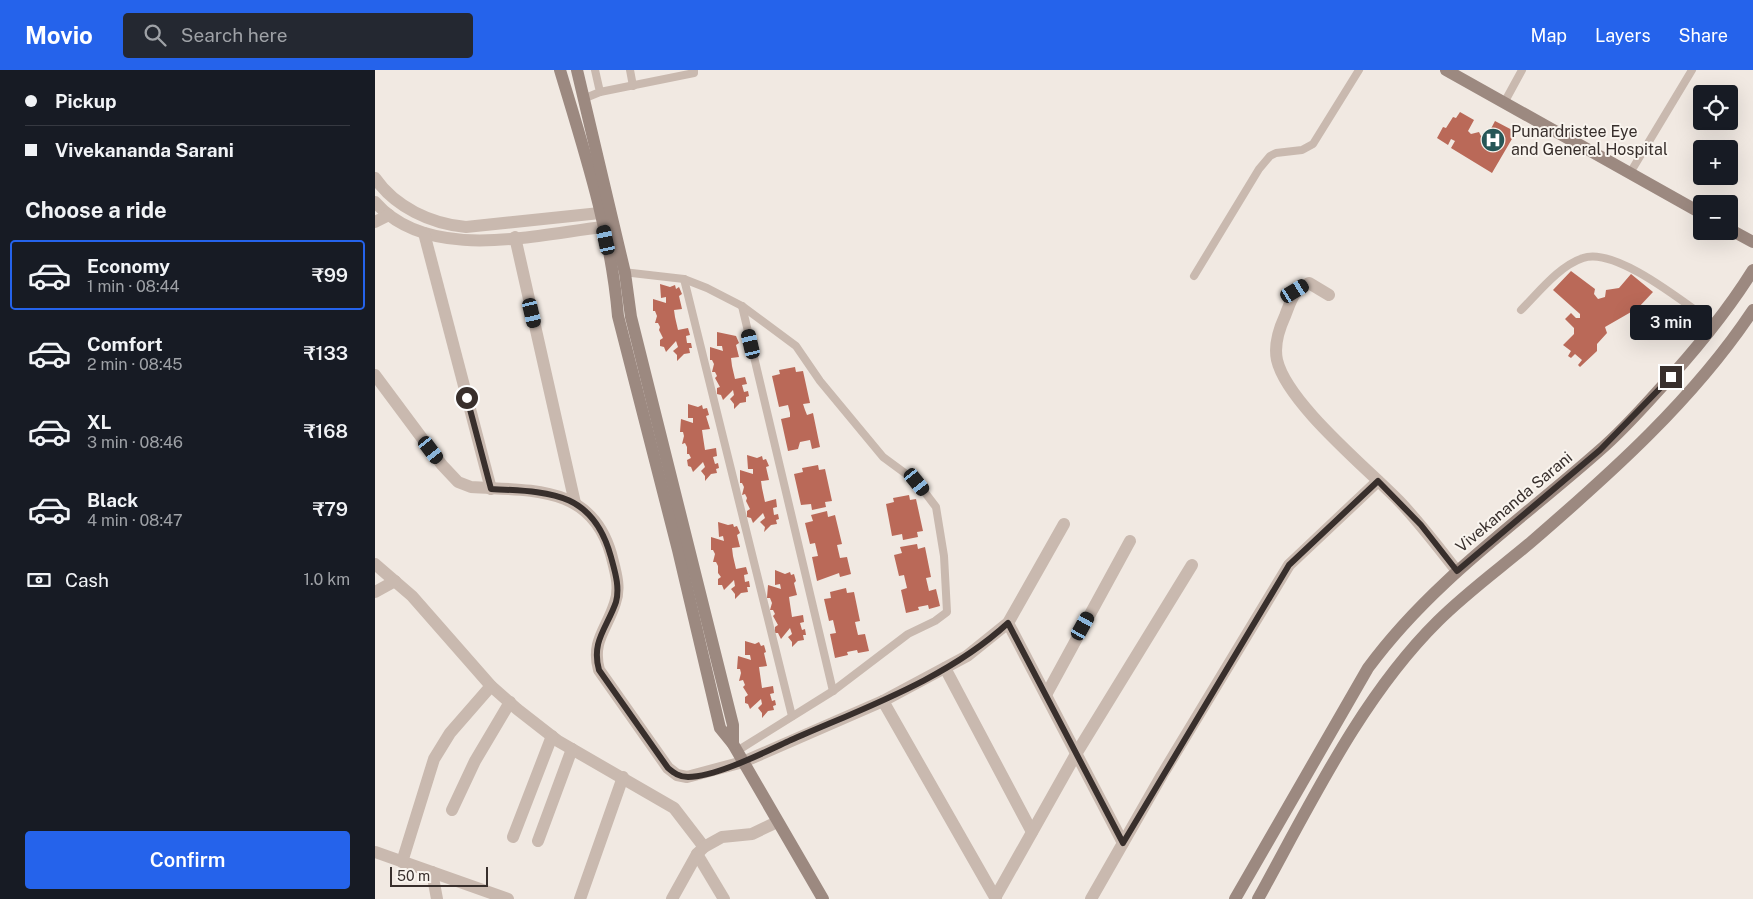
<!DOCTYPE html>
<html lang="en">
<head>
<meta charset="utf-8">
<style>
  body { margin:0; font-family:"Public Sans",sans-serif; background:#242831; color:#f1f3f6; height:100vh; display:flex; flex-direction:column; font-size:19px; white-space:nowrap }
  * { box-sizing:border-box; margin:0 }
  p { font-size:16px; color:#9ea1a6 }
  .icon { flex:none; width:28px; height:28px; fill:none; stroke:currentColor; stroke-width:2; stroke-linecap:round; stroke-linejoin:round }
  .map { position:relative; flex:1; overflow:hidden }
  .side { display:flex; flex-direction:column; background:#171b24; width:375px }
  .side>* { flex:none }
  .hud { display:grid; align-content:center; height:110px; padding:0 25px; background:#171b24 }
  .tools { position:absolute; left:1318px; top:15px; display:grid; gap:10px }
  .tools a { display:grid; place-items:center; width:45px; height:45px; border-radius:5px; background:#171b24; box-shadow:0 5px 20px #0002; font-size:25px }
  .scale { position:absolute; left:15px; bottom:12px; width:98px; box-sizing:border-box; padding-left:5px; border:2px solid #382f2c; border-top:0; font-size:14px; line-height:18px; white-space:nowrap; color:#382f2c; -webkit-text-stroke:4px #f9f4ee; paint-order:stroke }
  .end { position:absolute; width:22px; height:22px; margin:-11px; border:6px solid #382f2c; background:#fff; box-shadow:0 0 0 2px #fff }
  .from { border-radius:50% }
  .bubble { position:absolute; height:35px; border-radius:5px; background:#171b24; box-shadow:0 5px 20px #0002; font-size:16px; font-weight:600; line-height:35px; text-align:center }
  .car { position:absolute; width:15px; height:30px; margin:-15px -8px; border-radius:6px; box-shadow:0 0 4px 1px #0007; background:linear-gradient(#222 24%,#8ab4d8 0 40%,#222 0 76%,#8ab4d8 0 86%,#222 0) }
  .hud b { display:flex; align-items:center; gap:18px; height:48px; font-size:19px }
  .hud b+b { border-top:1px solid #363941 }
  .hud i { width:12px; height:12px; background:#f1f3f6 }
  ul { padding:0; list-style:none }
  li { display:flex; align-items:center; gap:15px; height:70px; margin:0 10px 8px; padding:0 15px; border:2px solid transparent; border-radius:5px }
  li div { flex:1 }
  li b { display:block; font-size:19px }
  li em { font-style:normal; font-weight:600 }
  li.active { border-color:#2563eb }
  li>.icon { width:45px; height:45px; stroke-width:1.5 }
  h2 { padding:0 25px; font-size:22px; line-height:60px }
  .pay { display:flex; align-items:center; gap:12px; height:55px; padding:0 25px; font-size:19px }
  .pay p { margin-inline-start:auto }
  .button { display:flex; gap:10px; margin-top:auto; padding:10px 25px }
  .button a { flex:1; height:58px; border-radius:5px; background:#2563eb; color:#fff; font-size:20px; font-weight:600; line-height:58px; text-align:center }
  header { display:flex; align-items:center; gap:30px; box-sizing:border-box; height:70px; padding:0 25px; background:#2563eb; color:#fff }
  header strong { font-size:24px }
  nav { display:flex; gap:28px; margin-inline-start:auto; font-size:18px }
  .search { width:350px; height:45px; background:#242831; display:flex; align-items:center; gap:12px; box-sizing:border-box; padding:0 18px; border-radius:5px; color:#9ea1a6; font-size:19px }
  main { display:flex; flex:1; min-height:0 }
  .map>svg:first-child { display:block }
  .building { fill:#ba6958 }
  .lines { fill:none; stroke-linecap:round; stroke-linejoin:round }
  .lane { stroke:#c9b9af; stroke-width:8 }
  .street { stroke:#c9b9af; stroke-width:12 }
  .secondary { stroke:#9c8980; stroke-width:12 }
  .route { stroke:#382f2c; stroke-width:6 }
  .labels { text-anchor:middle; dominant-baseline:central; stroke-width:4; stroke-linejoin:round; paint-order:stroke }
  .poi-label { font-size:16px; fill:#382f2c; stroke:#f9f4ee; text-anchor:start }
  .street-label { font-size:16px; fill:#382f2c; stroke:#f9f4ee }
</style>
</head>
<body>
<header>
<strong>Movio</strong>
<div class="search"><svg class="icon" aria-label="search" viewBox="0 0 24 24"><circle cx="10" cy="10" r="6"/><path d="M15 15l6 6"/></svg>Search here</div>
<nav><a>Map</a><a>Layers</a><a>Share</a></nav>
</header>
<main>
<section class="side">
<div class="hud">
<b><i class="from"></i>Pickup</b>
<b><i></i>Vivekananda Sarani</b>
</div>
<h2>Choose a ride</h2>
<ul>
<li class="active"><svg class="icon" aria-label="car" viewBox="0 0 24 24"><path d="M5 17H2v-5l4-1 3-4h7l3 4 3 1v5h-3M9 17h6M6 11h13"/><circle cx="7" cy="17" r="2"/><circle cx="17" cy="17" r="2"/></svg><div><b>Economy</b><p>1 min · 08:44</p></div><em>₹99</em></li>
<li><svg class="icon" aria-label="car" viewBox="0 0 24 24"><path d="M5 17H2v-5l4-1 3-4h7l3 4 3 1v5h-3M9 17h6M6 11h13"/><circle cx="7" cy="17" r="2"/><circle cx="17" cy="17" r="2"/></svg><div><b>Comfort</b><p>2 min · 08:45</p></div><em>₹133</em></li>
<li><svg class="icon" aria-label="car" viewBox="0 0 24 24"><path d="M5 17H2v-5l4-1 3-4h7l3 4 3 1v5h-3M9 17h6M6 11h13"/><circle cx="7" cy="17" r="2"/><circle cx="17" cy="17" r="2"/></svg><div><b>XL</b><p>3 min · 08:46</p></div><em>₹168</em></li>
<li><svg class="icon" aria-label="car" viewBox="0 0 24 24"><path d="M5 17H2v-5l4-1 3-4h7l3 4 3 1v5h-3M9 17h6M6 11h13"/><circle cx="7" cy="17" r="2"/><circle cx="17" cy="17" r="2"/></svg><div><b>Black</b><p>4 min · 08:47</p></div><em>₹79</em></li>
</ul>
<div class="pay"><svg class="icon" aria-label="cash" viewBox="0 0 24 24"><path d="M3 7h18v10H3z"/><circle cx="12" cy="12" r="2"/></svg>Cash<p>1.0 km</p></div>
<div class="button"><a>Confirm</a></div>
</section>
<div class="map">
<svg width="1378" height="829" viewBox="0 0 1378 829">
  <rect width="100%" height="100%" fill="#f1e9e2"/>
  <g class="building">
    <path d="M1085,42l14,8 -6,11 3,3 8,-2 5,10 11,-21 21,11 -24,41 -41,-25 4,-7 -4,-2 -3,6 -11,-7 6,-11 3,1 7,-11 3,1z"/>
    <path d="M1196,201l24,18 -1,5 4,5 7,-2 1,-7 13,-2 12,-14 22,18 -15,16 -33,19 2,6 -10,11v7l-17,16 -2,-2 4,-5 -7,-6 -4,4 -3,-2 3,-5 -8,-6 11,-11v-6l-9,-9 6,-6 5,5h4v-4l-27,-24z"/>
    <path d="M285,214l10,3 5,-2 1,4 3,-2 3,7 -3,2 3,13 -8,1 1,7 3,13 10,-2 2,7 -4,1 1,7h4l1,5h-3l1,5 -6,1 -7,7v-6l-4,-4 5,-4 -2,-6 -10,11 -2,-5 -4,-1v-6l3,-2 -4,-8 1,-3 -2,-4h-3l2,-7 -2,-5h-2v-12l13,4v-6l-5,1z"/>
    <path d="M342,262l19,4 3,7 -3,2 3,12 -8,1 1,8 3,13 10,-2 2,7 -5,1 2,7 4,-1 1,5 -3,1v5l-6,1 -6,6v-5l-4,-5 4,-4 -1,-5 -10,10 -2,-5 -4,-1v-6l3,-1 -5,-9 2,-2 -2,-4h-3l2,-8 -2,-4h-2v-13l13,4 -1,-5h-5z"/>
    <path d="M420,297l1,5 7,-1 7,32 -7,1 2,6 2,5 6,-2 7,34 -8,2 -2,-9 -10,2 -2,7 -10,2 -7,-32 9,-2v-4l-2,-8 -9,2 -7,-31 8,-2 -1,-4z"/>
    <path d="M313,334l10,3 4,-2 1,4 4,-1 2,7 -3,1 4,13 -8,1 1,7 2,13 11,-2 1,8 -4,1 2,7 3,-1 1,5 -3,1 1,4 -6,1 -6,7v-5l-4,-5 4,-4 -2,-5 -10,10 -2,-5 -3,-1 -1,-6 4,-2 -2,-4h-2v-7l-2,-4 -3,1 2,-8 -1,-4h-3l1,-13 12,4v-5h-5z"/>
    <path d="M372,385l10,3 5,-2 1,4 3,-1 3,7 -3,1 3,13 -8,1 1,7 3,14 11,-3 1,8 -4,1 1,7 4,-1 1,5 -3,1 1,4 -6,1 -7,7 1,-5 -5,-5 5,-4 -2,-5 -10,10 -2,-5 -4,-1v-6l3,-2 -4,-8 1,-3 -2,-4 -3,1 2,-8 -2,-4h-2v-13l13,4v-5h-5z"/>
    <path d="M443,395l1,5 6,-1 7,32 -7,1 1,5 -14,3 -1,-6 -10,1 -7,-31 9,-2 -1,-4z"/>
    <path d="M534,425l1,5 6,-1 7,32 -6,1 1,5 -15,3 -1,-6 -10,2 -6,-32 8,-2 -1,-4z"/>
    <path d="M452,441l1,6 7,-2 7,29 -5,1 3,13 7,-1 4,17 -11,3 -1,-4 -22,8 -5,-24 6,-1 -3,-13 -5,1 -5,-21 8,-2 -2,-6z"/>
    <path d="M343,452l10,3 5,-1 1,3 3,-1 3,7 -3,2 3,12 -8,1 1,8 3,13 10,-2 2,7 -4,1 1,7 4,-1 1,6h-3l1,5 -7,1 -6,6v-5l-4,-5 4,-3 -1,-6 -10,10 -2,-5h-4v-6l3,-2 -3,-4v-7l-2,-4h-3l2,-8 -2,-4h-2v-13l13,4 -1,-5 -4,1z"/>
    <path d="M542,474l1,5 7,-2 6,30 -5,1 3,13 7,-2 4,17 -11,3 -1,-4 -10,2 1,3 -13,3 -5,-23 6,-2 -3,-13 -5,1 -5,-21 8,-2 -2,-6z"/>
    <path d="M400,500l10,4 5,-2 1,3 3,-1 2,7 -2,2 3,12 -8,2 1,7 2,13 11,-2 1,7 -4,1 2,7 3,-1 1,6h-3l1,5 -6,1 -6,6v-5l-4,-5 4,-3 -2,-6 -9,11 -3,-6h-3v-6l3,-2 -5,-9 2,-2 -2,-4h-3l2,-7 -2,-5h-3l1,-13 13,4 -1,-5 -5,1z"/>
    <path d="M471,518l1,5 7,-1 6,29 -5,1 3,13 7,-1 4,17 -11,2 -1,-3 -10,2 1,3 -13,3 -5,-24 6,-1 -3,-13 -4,1 -5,-22 7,-1 -1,-6z"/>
    <path d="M370,571l10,3 4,-2 2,4 3,-1 2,7 -2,1 3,13 -8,1 3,21 11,-2 1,7 -4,1 2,7 3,-1 1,5 -3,1 1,4 -6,1 -6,7v-5l-4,-5 4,-4 -1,-5 -11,10 -2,-5 -3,-1v-6l3,-2 -5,-8 2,-2 -2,-5 -4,1 2,-8 -1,-4h-3l1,-13 13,4 -1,-5h-5z"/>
  </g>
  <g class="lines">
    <g class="lane">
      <path d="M255,0l3,16"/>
      <path d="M225,22l94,-19v-3"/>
      <path d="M208,29l17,-7 -5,-22"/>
      <path d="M1129,33l18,-33"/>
      <path d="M1255,103l62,-103"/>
      <path d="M248,202l61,7 23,9 35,18 54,40 24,35 63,76 34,25 19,25 8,49 3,56 -12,9 -27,13 -75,57 -96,60"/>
      <path d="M819,206l65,-107 11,-13 6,-3 26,-3 11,-6 46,-74"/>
      <path d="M309,209l108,437"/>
      <path d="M367,236l91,385"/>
      <path d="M1146,240c18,-18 38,-44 62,-52 33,-12 105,48 133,67"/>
    </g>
    <g class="street">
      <path d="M0,108c20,29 56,46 91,49l134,-14"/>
      <path d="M0,132c53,61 158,33 228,25"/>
      <path d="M0,152l14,-7"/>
      <path d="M49,163l67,256"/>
      <path d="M140,167l60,266"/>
      <path d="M954,225l-20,-12c-17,10 -17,15 -24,33 -6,13 -11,30 -8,44 10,43 90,108 122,141 21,22 39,46 58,70"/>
      <path d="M0,305l67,90 16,17 13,5c59,4 120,-3 140,67 4,16 10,33 4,49 -8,26 -24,38 -16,67l69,98 9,7 10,2 56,-15 140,-61 84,-45 41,-33 56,-99"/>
      <path d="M0,494l37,32 79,90 26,23 41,32 116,67 30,39"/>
      <path d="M0,522l20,-11"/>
      <path d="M633,553l115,220"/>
      <path d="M570,598l87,164"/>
      <path d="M671,625l84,-154"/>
      <path d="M508,631l113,198"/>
      <path d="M77,740l23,-49 35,-59"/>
      <path d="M138,767l39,-101"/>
      <path d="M163,771l34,-92"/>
      <path d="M0,782l133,47"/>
      <path d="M322,784l27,45"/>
      <path d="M27,792l32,-103 16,-26 41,-47"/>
      <path d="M57,802l5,27"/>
      <path d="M620,828l81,-144 116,-189"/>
      <path d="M205,829l43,-122"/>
      <path d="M297,829l25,-45 7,-7 18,-10 30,-3 25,-12"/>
      <path d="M716,829l71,-124 127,-210 89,-84"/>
    </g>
    <g class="secondary">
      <path d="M185,0c24,80 51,162 58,246l60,234 42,178 13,16 90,155"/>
      <path d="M202,0l48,203 6,44 102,408v19"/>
      <path d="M1071,0l255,143"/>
      <path d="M1354,159l24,13"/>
      <path d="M860,829l133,-231c63,-86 152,-147 231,-217 21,-18 40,-39 58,-59 36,-39 68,-77 96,-122"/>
      <path d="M883,829c52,-94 103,-202 180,-278 28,-28 61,-52 92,-78 81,-70 164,-144 223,-233"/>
    </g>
  </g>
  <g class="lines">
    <path class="route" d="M92,328l24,91c59,3 102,2 120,68 4,15 9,30 5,45 -9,26 -25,39 -17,68l69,98c6,5 11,9 20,9 28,0 77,-25 103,-37 75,-33 156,-61 217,-117l115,220 166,-278 89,-84 43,44 36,46 143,-121 71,-73"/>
  </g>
  <defs>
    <g id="hospital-disc" transform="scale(1.25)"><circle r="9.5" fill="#265656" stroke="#f9f4ee"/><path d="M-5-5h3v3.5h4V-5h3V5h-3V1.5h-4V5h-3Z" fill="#fff"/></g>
  </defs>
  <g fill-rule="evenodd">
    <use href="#hospital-disc" x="1118" y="70"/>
  </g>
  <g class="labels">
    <g class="poi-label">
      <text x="1136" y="61">Punardristee Eye<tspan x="1136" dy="18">and General Hospital</tspan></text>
    </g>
    <g class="street-label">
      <text transform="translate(1139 432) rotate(-40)">Vivekananda Sarani</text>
    </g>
  </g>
</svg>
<div class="tools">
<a><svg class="icon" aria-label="locate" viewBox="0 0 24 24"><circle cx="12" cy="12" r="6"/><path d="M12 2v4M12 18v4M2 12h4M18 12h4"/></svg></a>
<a>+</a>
<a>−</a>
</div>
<div class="scale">50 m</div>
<i class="end from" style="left:92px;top:328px"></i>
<i class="end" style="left:1296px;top:307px"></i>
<div class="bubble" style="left:1255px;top:235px;width:82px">3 min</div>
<i class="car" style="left:231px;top:170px;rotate:348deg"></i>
<i class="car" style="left:920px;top:221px;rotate:59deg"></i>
<i class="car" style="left:157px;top:243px;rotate:167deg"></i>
<i class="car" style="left:376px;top:274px;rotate:347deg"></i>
<i class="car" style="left:56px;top:380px;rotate:143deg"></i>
<i class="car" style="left:542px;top:412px;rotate:141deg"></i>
<i class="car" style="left:708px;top:556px;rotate:29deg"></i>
</div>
</main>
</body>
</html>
